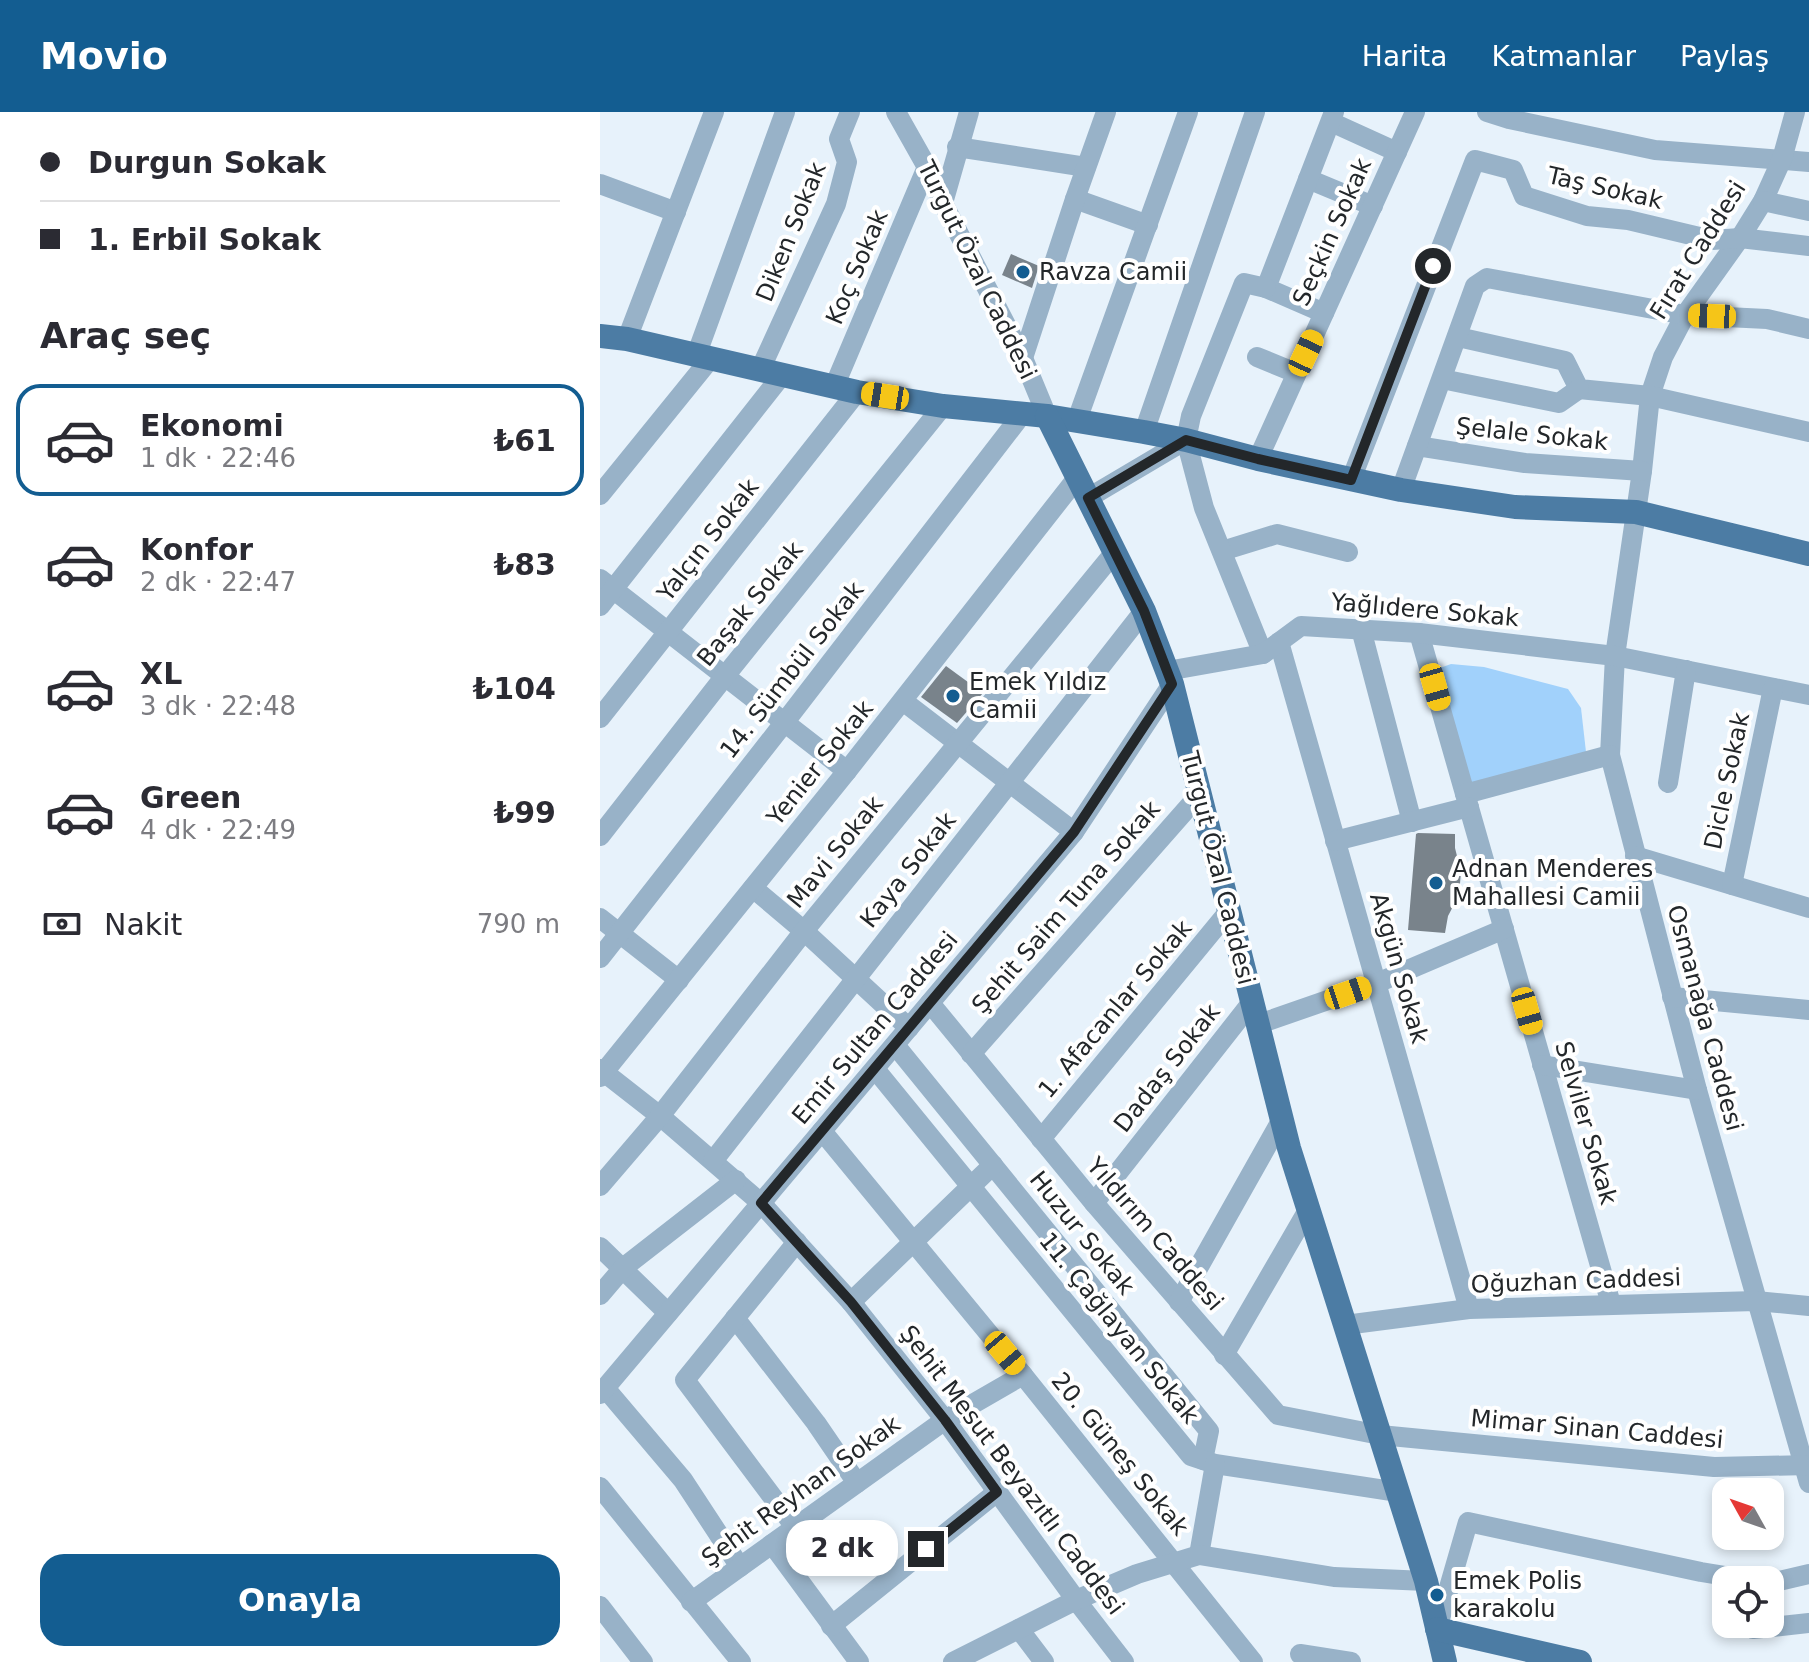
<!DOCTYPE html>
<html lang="tr">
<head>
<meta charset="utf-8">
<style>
  body { margin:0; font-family:"DejaVu Sans",sans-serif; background:#f2f2f3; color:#2b2b33; height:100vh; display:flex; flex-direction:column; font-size:30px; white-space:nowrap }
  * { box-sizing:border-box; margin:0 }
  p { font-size:26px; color:#7c7c81 }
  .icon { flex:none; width:44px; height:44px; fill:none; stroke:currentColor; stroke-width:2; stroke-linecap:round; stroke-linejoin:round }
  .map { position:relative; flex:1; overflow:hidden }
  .drawer { display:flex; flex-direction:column; background:#fff; width:600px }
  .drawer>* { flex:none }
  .banner { display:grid; align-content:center; height:176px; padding:0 40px; background:#fff }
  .needle { width:52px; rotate:310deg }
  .tools { position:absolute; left:1112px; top:1366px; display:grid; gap:16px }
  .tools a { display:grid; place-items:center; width:72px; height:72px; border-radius:16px; background:#fff; box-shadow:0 4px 12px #0003; font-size:40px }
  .end { position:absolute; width:36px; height:36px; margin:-18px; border:10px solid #23272a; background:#fff; box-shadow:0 0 0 4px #fff }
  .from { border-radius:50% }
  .bubble { position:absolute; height:56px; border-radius:24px; background:#fff; box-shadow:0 4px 12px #0003; font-size:26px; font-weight:600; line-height:56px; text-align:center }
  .car { position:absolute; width:24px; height:48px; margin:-24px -12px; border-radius:10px; box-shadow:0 0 6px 2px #0007; background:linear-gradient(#f5c518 24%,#345 0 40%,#f5c518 0 76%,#345 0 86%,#f5c518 0) }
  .banner b { display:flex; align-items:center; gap:28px; height:76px; font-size:30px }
  .banner b+b { border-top:2px solid #e1e1e2 }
  .banner i { width:20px; height:20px; background:#2b2b33 }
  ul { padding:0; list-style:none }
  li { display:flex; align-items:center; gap:24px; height:112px; margin:0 16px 12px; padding:0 24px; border:4px solid transparent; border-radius:24px }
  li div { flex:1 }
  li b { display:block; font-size:30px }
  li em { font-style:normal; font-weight:600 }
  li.active { border-color:#135d91 }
  li>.icon { width:72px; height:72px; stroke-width:1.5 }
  h2 { padding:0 40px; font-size:36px; line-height:96px }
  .pay { display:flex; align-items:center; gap:20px; height:88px; padding:0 40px; font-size:30px }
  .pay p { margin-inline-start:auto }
  .button { display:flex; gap:16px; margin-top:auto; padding:16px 40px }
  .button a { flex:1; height:92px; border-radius:24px; background:#135d91; color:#fff; font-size:32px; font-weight:600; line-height:92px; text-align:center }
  header { display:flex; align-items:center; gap:48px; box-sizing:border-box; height:112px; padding:0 40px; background:#135d91; color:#fff }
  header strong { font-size:38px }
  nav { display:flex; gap:44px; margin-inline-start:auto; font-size:28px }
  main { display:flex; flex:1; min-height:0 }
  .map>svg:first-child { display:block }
  .green { fill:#a1d1fb }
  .building { fill:#79838b }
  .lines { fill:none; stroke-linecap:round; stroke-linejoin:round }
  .minor { stroke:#98b2c8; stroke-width:20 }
  .major { stroke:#4c7ca4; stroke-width:24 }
  .route { stroke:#23272a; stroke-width:10 }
  .poi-dot { fill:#135d91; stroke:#fff; stroke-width:3 }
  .labels { text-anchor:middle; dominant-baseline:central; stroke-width:8; stroke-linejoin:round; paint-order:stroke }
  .street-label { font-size:24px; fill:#23272a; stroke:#fff }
  .poi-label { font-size:24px; fill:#23272a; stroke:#fff; text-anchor:start }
</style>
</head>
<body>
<header>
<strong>Movio</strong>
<nav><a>Harita</a><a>Katmanlar</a><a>Paylaş</a></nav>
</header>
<main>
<section class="drawer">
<div class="banner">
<b><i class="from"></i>Durgun Sokak</b>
<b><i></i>1. Erbil Sokak</b>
</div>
<h2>Araç seç</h2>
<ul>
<li class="active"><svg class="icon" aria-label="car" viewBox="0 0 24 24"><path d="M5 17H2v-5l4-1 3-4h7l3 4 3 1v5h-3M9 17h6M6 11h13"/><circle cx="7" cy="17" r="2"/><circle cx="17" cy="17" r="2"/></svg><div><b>Ekonomi</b><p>1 dk · 22:46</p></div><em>₺61</em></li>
<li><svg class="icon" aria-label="car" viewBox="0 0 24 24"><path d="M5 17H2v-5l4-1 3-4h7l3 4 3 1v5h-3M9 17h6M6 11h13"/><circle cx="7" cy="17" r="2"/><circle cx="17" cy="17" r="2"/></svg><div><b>Konfor</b><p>2 dk · 22:47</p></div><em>₺83</em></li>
<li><svg class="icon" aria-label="car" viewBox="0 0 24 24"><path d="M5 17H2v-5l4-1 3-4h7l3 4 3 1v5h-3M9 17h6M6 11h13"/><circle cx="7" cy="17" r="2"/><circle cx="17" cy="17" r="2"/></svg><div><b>XL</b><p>3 dk · 22:48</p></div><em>₺104</em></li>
<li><svg class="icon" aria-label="car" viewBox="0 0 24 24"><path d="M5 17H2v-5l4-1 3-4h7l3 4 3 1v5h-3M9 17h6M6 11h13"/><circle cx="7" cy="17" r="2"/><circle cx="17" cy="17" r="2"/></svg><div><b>Green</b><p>4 dk · 22:49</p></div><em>₺99</em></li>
</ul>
<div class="pay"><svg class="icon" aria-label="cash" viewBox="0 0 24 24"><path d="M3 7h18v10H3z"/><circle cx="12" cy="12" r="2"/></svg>Nakit<p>790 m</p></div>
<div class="button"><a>Onayla</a></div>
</section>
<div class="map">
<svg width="1209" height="1550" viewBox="0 0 1209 1550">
  <rect width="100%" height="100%" fill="#e7f2fb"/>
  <path class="green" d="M851,552l33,3 84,22 13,19 5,44 -118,35 -31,-118z"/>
  <g class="building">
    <path d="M411,142l28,12 -7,22 -30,-13z"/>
    <path d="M346,554l37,27 -26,30 -36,-26z"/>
    <path d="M818,721l37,1v14l6,24 -2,23 -11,21 -3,17 -37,-3 8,-96z"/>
  </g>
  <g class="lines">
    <g class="minor">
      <path d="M296,0l31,55 16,36 80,155 24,58"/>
      <path d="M887,0l22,7 146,31 154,12"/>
      <path d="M1195,0l-13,47 -19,42 -23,37 -55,77 -22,42 -13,39 -8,75 -27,185 -5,99 87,335 112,393"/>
      <path d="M731,10l66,30"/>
      <path d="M357,35l129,20"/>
      <path d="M708,67l65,27"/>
      <path d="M0,72l76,28"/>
      <path d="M475,87l73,26"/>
      <path d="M1163,89l46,10"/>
      <path d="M343,91l26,-91"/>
      <path d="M724,201l-58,-25 68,-176"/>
      <path d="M858,225l107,24 14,28 71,7 159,36"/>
      <path d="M27,227l87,-227"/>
      <path d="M96,244l89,-244"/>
      <path d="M657,245l39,16"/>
      <path d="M423,246l52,-159 31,-87"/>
      <path d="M160,258l76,-166 11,-42 -8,-23 11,-27"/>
      <path d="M842,267l117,24 20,-14"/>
      <path d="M234,275l93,-220"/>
      <path d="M477,308l111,-308"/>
      <path d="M544,320l111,-320"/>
      <path d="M817,334l108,17 117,8"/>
      <path d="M658,347l157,-347"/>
      <path d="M751,368l124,-320 38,10 11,26 63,20 41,4 84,20 28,-2 69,8"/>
      <path d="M801,378l74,-204 12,-8 198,37 82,4 42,10"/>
      <path d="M0,383l111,-137"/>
      <path d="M488,386l98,-58"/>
      <path d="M622,439l55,-17 71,18"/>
      <path d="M0,467l247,192"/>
      <path d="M0,494l182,-231"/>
      <path d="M761,517l51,193"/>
      <path d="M819,521l192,671"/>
      <path d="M679,530l190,667"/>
      <path d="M663,542l-59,-146 -18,-68 5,-24 53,-133 22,5"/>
      <path d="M567,559l96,-17 38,-28 118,7 196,23 194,39"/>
      <path d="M303,589l171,131"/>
      <path d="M0,606l257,-326"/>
      <path d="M1068,671l18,-113"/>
      <path d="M865,682l145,-39"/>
      <path d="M0,724l125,-160 218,-270"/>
      <path d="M735,729l134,-34"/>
      <path d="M1035,744l174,52"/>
      <path d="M1132,773l41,-197"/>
      <path d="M153,776l51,43 105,97"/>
      <path d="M0,806l79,62"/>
      <path d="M0,846l184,-235 239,-310"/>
      <path d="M1072,885l137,13"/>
      <path d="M330,891l164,200 184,212 102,20 334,32 95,-2"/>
      <path d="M659,912l118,-41 127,-54"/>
      <path d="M295,933l314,386 -6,29"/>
      <path d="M371,942l228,-259"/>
      <path d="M942,953l155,25"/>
      <path d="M0,957l60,47 101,87 90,99 94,118 131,180 48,62"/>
      <path d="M275,957l316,387 24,8 183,28"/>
      <path d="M0,965l247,-306 230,-293"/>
      <path d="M222,1019l201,244 230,287"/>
      <path d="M441,1027l188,-228"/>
      <path d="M113,1049l431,-550"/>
      <path d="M0,1074l60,-70 144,-185 310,-378"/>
      <path d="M494,1091l158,-201"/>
      <path d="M0,1135l68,66"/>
      <path d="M0,1183l23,-27 113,-88"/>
      <path d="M251,1190l142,-137"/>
      <path d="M579,1190l103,-183"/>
      <path d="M135,1206l81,105 41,60"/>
      <path d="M745,1213l124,-16 287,-8 53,5"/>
      <path d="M624,1243l84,-145"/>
      <path d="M5,1276l78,92 57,87"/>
      <path d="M0,1282l474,-562 98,-148"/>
      <path d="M0,1375l141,175"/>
      <path d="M195,1415l-110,-147 112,-138"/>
      <path d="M172,1432l87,118"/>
      <path d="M599,1443l16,-91"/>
      <path d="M1170,1471l39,-9"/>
      <path d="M91,1490l254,-182 78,-45"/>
      <path d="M0,1494l43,56"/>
      <path d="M231,1514l166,-134"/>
      <path d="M419,1517l25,33"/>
      <path d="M837,1517l31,-107 233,50 49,8"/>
      <path d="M1153,1517l56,-6"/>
      <path d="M700,1542l51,8"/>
      <path d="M353,1550l123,-62 61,-26 62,-19 135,22 92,4"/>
    </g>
    <g class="major">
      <path d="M0,224l27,3 230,53 86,14 104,10 97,16 42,8 72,19 143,31 114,17 121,5 173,42"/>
      <path d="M447,304l97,195 28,73 117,464 137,433 19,81"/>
      <path d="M837,1517l143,33"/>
    </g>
  </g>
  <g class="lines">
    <path class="route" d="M326,1437l71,-57 -52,-72 -94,-118 -90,-99 313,-371 98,-148 -28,-73 -56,-113 98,-58 72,19 93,21 82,-214"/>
  </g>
  <g class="poi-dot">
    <circle cx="423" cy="160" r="8"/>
    <circle cx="353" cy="584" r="8"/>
    <circle cx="836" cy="771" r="8"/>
    <circle cx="837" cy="1483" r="8"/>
  </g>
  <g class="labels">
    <g class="street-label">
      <text transform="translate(1005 76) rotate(13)">Taş Sokak</text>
      <text transform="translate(191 120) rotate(-68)">Diken Sokak</text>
      <text transform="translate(732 120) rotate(-66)">Seçkin Sokak</text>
      <text transform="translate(1098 138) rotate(-58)">Fırat Caddesi</text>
      <text transform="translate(257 155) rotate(-67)">Koç Sokak</text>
      <text transform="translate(377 158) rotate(64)">Turgut Özal Caddesi</text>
      <text transform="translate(932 322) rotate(6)">Şelale Sokak</text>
      <text transform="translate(108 428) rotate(-52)">Yalçın Sokak</text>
      <text transform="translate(150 492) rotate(-51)">Başak Sokak</text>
      <text transform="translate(825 498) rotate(5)">Yağlıdere Sokak</text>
      <text transform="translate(192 558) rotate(-52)">14. Sümbül Sokak</text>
      <text transform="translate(220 651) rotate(-51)">Yenier Sokak</text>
      <text transform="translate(1127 669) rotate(-78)">Dicle Sokak</text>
      <text transform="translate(235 740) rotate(-51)">Mavi Sokak</text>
      <text transform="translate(618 756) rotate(76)">Turgut Özal Caddesi</text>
      <text transform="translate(308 758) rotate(-52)">Kaya Sokak</text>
      <text transform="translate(466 795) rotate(-49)">Şehit Saim Tuna Sokak</text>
      <text transform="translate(799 856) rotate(74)">Akgün Sokak</text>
      <text transform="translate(515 897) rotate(-50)">1. Afacanlar Sokak</text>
      <text transform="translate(1105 906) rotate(75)">Osmanağa Caddesi</text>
      <text transform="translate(275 916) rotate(-50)">Emir Sultan Caddesi</text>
      <text transform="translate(567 956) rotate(-52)">Dadaş Sokak</text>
      <text transform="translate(986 1011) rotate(74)">Selviler Sokak</text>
      <text transform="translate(482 1121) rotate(51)">Huzur Sokak</text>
      <text transform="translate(555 1122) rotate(49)">Yıldırım Caddesi</text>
      <text transform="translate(976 1169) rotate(-2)">Oğuzhan Caddesi</text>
      <text transform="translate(519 1216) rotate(51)">11. Çağlayan Sokak</text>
      <text transform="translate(997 1317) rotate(5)">Mimar Sinan Caddesi</text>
      <text transform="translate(520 1342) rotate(51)">20. Güneş Sokak</text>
      <text transform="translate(412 1358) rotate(53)">Şehit Mesut Beyazıtlı Caddesi</text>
      <text transform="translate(201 1379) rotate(-36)">Şehit Reyhan Sokak</text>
    </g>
    <g class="poi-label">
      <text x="439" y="160">Ravza Camii</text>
      <text x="369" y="570">Emek Yıldız<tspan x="369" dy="28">Camii</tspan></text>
      <text x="852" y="757">Adnan Menderes<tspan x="852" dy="28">Mahallesi Camii</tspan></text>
      <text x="853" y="1469">Emek Polis<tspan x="853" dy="28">karakolu</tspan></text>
    </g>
  </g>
</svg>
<div class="tools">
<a><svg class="needle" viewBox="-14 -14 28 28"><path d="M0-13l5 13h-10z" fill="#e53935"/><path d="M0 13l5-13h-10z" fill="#7c7c81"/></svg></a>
<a><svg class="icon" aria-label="locate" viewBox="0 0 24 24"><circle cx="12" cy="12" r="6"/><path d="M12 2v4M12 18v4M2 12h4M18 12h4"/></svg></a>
</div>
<i class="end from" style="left:833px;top:154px"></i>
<i class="end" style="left:326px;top:1437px"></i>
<div class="bubble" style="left:186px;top:1408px;width:112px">2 dk</div>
<i class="car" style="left:1112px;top:204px;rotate:272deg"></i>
<i class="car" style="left:706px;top:241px;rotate:25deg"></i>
<i class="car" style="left:285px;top:284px;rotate:279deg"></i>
<i class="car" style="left:835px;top:575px;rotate:164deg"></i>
<i class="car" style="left:748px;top:881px;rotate:71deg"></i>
<i class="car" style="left:927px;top:899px;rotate:164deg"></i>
<i class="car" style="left:405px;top:1241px;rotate:140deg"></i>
</div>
</main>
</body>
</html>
